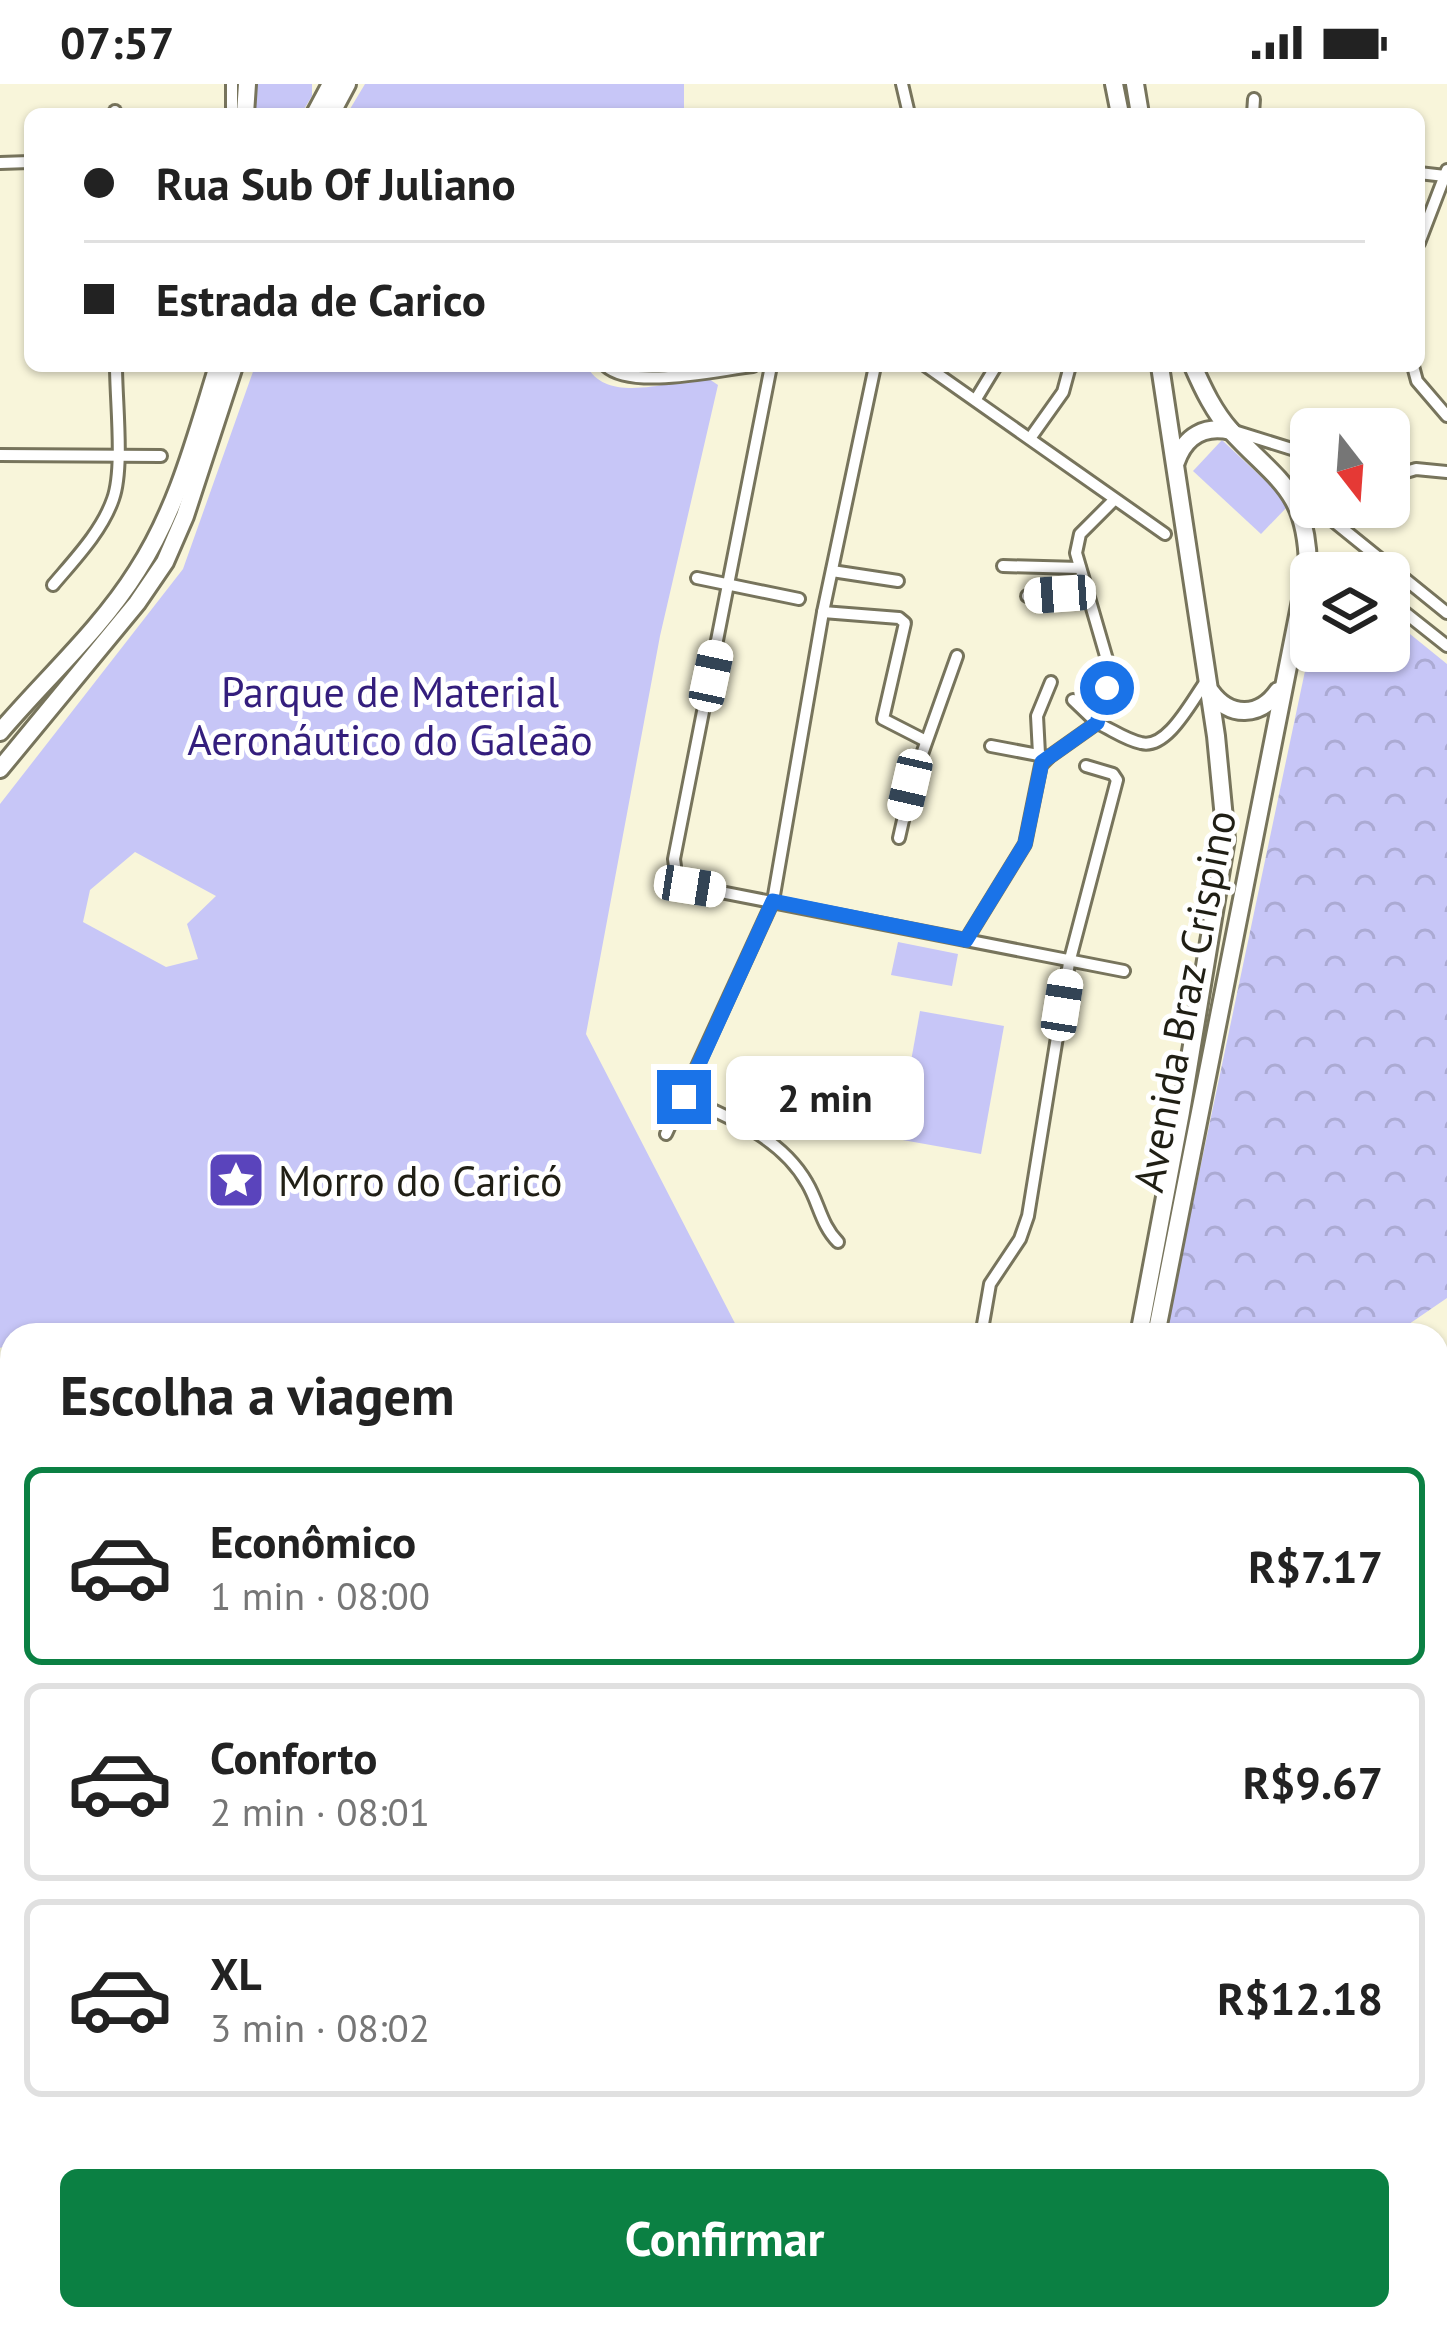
<!DOCTYPE html>
<html lang="pt">
<head>
<meta charset="utf-8">
<style>
  body { margin:0; font-family:"PT Sans",sans-serif; background:#f2f2f2; color:#222; height:100vh; display:flex; flex-direction:column; font-size:45px; white-space:nowrap }
  * { box-sizing:border-box; margin:0 }
  p { font-size:39px; color:#767676 }
  .icon { flex:none; width:66px; height:66px; fill:none; stroke:currentColor; stroke-width:2; stroke-linecap:round; stroke-linejoin:round }
  .map { position:relative; flex:1; overflow:hidden }
  .side { position:absolute; left:0px; top:1239px; width:1449px; height:1008px; display:flex; flex-direction:column; background:#fff; border-radius:36px 36px 0 0; box-shadow:0 3px 9px #0004 }
  .side>* { flex:none }
  .hud { position:absolute; left:24px; top:24px; width:1401px; height:264px; border-radius:18px; box-shadow:0 3px 9px #0004; display:grid; align-content:center; height:264px; padding:0 60px; background:#fff }
  .needle { width:78px; rotate:163deg }
  .controls { position:absolute; left:1290px; top:324px; display:grid; gap:24px }
  .controls a { display:grid; place-items:center; width:120px; height:120px; border-radius:18px; background:#fff; box-shadow:0 3px 9px #0004; font-size:60px }
  .end { position:absolute; width:54px; height:54px; margin:-27px; border:15px solid #1a73e8; background:#fff; box-shadow:0 0 0 6px #fff }
  .from { border-radius:50% }
  .bubble { position:absolute; height:84px; border-radius:18px; background:#fff; box-shadow:0 3px 9px #0004; font-size:39px; font-weight:600; line-height:84px; text-align:center }
  .car { position:absolute; width:36px; height:72px; margin:-36px -18px; border-radius:15px; box-shadow:0 0 9px 3px #0007; background:linear-gradient(#fff 24%,#345 0 40%,#fff 0 76%,#345 0 86%,#fff 0) }
  .hud b { display:flex; align-items:center; gap:42px; height:114px; font-size:45px }
  .hud b+b { border-top:3px solid #e0e0e0 }
  .hud i { width:30px; height:30px; background:#222 }
  ul { padding:0; list-style:none }
  li { display:flex; align-items:center; gap:36px; height:198px; margin:0 24px 18px; padding:0 36px; border:6px solid #e0e0e0; border-radius:18px }
  li div { flex:1 }
  li b { display:block; font-size:45px }
  li em { font-style:normal; font-weight:600 }
  li.selected { border-color:#0b8043 }
  li>.icon { width:108px; height:108px; stroke-width:1.5 }
  h2 { padding:0 60px; font-size:54px; line-height:144px }
  .primary-button { display:flex; gap:24px; margin-top:auto; padding:24px 60px }
  .primary-button a { flex:1; height:138px; border-radius:18px; background:#0b8043; color:#fff; font-size:48px; font-weight:600; line-height:138px; text-align:center }
  .status { display:flex; justify-content:space-between; align-items:center; height:84px; padding:0 60px; background:#fff; direction:ltr }
  .status svg { height:33px; fill:currentColor }
  .map>svg:first-child { display:block }
  .forest { fill:url(#forest-crowns) }
  .green { fill:#c7c6f7; fill-rule:evenodd }
  .lines { fill:none; stroke-linecap:round; stroke-linejoin:round }
  .minor-casing { stroke:#77745c; stroke-width:16 }
  .secondary-casing { stroke:#77745c; stroke-width:22 }
  .minor { stroke:#fff; stroke-width:10 }
  .secondary { stroke:#fff; stroke-width:16 }
  .route { stroke:#1a73e8; stroke-width:15 }
  .labels { text-anchor:middle; dominant-baseline:central; stroke-width:10; stroke-linejoin:round; paint-order:stroke }
  .park-label { font-size:42px; fill:#341e7d; stroke:#fff }
  .street-label { font-size:42px; fill:#201f15; stroke:#fff }
  .poi-label { font-size:42px; fill:#201f15; stroke:#fff; text-anchor:start }
</style>
</head>
<body>
<div class="status"><b>07:57</b><svg viewBox="0 0 49 12"><path d="M0 12V9h3v3zM5 12V6h3v6zM10 12V3h3v9zM15 12V0h3v12zM26 1h20v11H26zM47 4h2v5h-2z"/></svg></div>
<div class="map">
<svg width="1447" height="2247" viewBox="0 0 1447 2247">
  <defs>
    <pattern id="forest-crowns" width="20" height="18" patternUnits="userSpaceOnUse" patternTransform="scale(3)"><rect width="20" height="18" fill="#c7c6f7"/><path d="M2 6a3 3 0 1 1 6 0M12 15a3 3 0 1 1 6 0" fill="none" stroke="#abaad3"/></pattern>
  </defs>
  <rect width="100%" height="100%" fill="#f8f5da"/>
  <g class="forest">
    <path d="M1389,533l58,47v634l-54,37h-228l144,-683 2,-3 78,2z"/>
    <path d="M1437,1566l10,15v137l-10,6z"/>
    <path d="M832,2235h491l8,12h-500z"/>
  </g>
  <g class="green">
    <path d="M255,0h57v12l-11,18h-52z"/>
    <path d="M365,0h319v30h-337z"/>
    <path d="M255,282h332c19,39 86,15 119,11l12,8 -58,251 -74,398 155,301 -704,-1 -25,1v8l-12,5v-544l183,-235zM135,768l81,44 -29,28 11,35 -32,8 -83,-45 7,-32z"/>
    <path d="M1222,356l68,64 -29,30 -68,-63z"/>
    <path d="M898,858l60,12 -6,32 -61,-11z"/>
    <path d="M920,927l84,15 -23,128 -84,-15z"/>
    <path d="M0,1277l12,19v939h765v12h-777z"/>
  </g>
  <g class="lines">
    <g class="minor-casing">
      <g id="minor">
        <path d="M232,0v30"/>
        <path d="M902,0l7,30"/>
        <path d="M115,27v3"/>
        <path d="M1253,30l1,-15"/>
        <path d="M0,79l30,-1"/>
        <path d="M1419,89l26,3"/>
        <path d="M1419,159l28,-73"/>
        <path d="M606,282c26,24 111,4 147,0"/>
        <path d="M771,282l-97,493 2,15 14,12 434,85"/>
        <path d="M926,282l239,168"/>
        <path d="M1413,282l4,15 30,35"/>
        <path d="M976,315l20,-33"/>
        <path d="M1234,347l77,24"/>
        <path d="M1031,353l32,-45 7,-26"/>
        <path d="M0,371l161,1"/>
        <path d="M1389,393l27,-8 31,3"/>
        <path d="M1114,416l-34,34 -4,19 32,110 -1,26 -10,34c14,6 29,17 44,20 27,7 52,-45 66,-63"/>
        <path d="M1316,423l131,106"/>
        <path d="M1003,482l77,2"/>
        <path d="M832,487l66,10"/>
        <path d="M697,494l102,21"/>
        <path d="M53,501c22,-26 49,-54 60,-86 11,-31 3,-97 3,-133"/>
        <path d="M1027,512l57,-4"/>
        <path d="M1389,516l58,46"/>
        <path d="M823,528l76,6 6,5 -22,96 43,22"/>
        <path d="M1299,540l12,-18"/>
        <path d="M991,662l58,11 48,-34 -24,-23"/>
        <path d="M1039,670l-2,-38 14,-34"/>
        <path d="M899,754l12,-53 46,-129"/>
        <path d="M966,856l59,-96 16,-79 8,-8"/>
        <path d="M684,1013c46,21 97,40 123,86 12,20 14,42 31,59"/>
        <path d="M666,1050l107,-233 50,-289 52,-246"/>
        <path d="M982,1246l8,-46 30,-45 8,-23 41,-253 48,-183 -4,-6 -27,-8"/>
        <path d="M1437,1733l10,-6"/>
      </g>
    </g>
    <g class="secondary-casing">
      <g id="secondary">
        <path d="M1114,0l6,30"/>
        <path d="M1135,0l5,30"/>
        <path d="M245,30l2,-30"/>
        <path d="M315,30l16,-30"/>
        <path d="M331,30l16,-30"/>
        <path d="M1176,378c9,-26 29,-37 55,-31"/>
        <path d="M1211,608c19,26 49,25 67,-1"/>
        <path d="M0,648c45,-53 100,-102 137,-161 41,-63 59,-135 81,-205"/>
        <path d="M0,685l137,-166 28,-41 20,-46 49,-150"/>
        <path d="M1139,1251l42,-223 45,-273 -10,-103 -56,-370"/>
        <path d="M1156,1251l152,-770c-2,-76 -31,-84 -77,-134 -17,-19 -28,-42 -38,-65"/>
        <path d="M800,2247l1,-12"/>
        <path d="M818,2247l1,-12"/>
      </g>
    </g>
    <use href="#minor" class="minor"/>
    <use href="#secondary" class="secondary"/>
  </g>
  <g class="lines">
    <path class="route" d="M684,1013l89,-196 193,39 59,-96 17,-82 55,-39 10,-35"/>
  </g>
  <defs>
    <g id="sight-square" transform="scale(3)"><rect x="-9" y="-9" width="18" height="18" rx="4" fill="#5a44bc" stroke="#fff"/><path d="M0-6L1.8-2.2L6-1.7L2.9 1.2L3.7 5.4L0 3.3L-3.7 5.4L-2.9 1.2L-6-1.7L-1.8-2.2Z" fill="#fff"/></g>
  </defs>
  <g fill-rule="evenodd">
    <use href="#sight-square" x="236" y="1096"/>
  </g>
  <g class="labels">
    <g class="park-label">
      <text x="390" y="607">Parque de Material<tspan x="390" dy="48">Aeronáutico do Galeão</tspan></text>
    </g>
    <g class="street-label">
      <text transform="translate(1184 917) rotate(-79)">Avenida Braz Crispino</text>
    </g>
    <g class="poi-label">
      <text x="278" y="1096">Morro do Caricó</text>
    </g>
  </g>
</svg>
<div class="controls">
<a><svg class="needle" viewBox="-14 -14 28 28"><path d="M0-13l5 13h-10z" fill="#e53935"/><path d="M0 13l5-13h-10z" fill="#767676"/></svg></a>
<a><svg class="icon" aria-label="layers" viewBox="0 0 24 24"><path d="M12 4l9 5-9 5-9-5zM3 14l9 5 9-5"/></svg></a>
</div>
<i class="end from" style="left:1107px;top:604px"></i>
<i class="end" style="left:684px;top:1013px"></i>
<div class="bubble" style="left:726px;top:972px;width:198px">2 min</div>
<i class="car" style="left:1060px;top:510px;rotate:266deg"></i>
<i class="car" style="left:711px;top:592px;rotate:12deg"></i>
<i class="car" style="left:910px;top:701px;rotate:193deg"></i>
<i class="car" style="left:690px;top:802px;rotate:99deg"></i>
<i class="car" style="left:1062px;top:921px;rotate:9deg"></i>
<div class="hud">
<b><i class="from"></i>Rua Sub Of Juliano</b>
<b><i></i>Estrada de Carico</b>
</div>
<section class="side">
<h2>Escolha a viagem</h2>
<ul>
<li class="selected"><svg class="icon" aria-label="car" viewBox="0 0 24 24"><path d="M5 17H2v-5l4-1 3-4h7l3 4 3 1v5h-3M9 17h6M6 11h13"/><circle cx="7" cy="17" r="2"/><circle cx="17" cy="17" r="2"/></svg><div><b>Econômico</b><p>1 min · 08:00</p></div><em>R$7.17</em></li>
<li><svg class="icon" aria-label="car" viewBox="0 0 24 24"><path d="M5 17H2v-5l4-1 3-4h7l3 4 3 1v5h-3M9 17h6M6 11h13"/><circle cx="7" cy="17" r="2"/><circle cx="17" cy="17" r="2"/></svg><div><b>Conforto</b><p>2 min · 08:01</p></div><em>R$9.67</em></li>
<li><svg class="icon" aria-label="car" viewBox="0 0 24 24"><path d="M5 17H2v-5l4-1 3-4h7l3 4 3 1v5h-3M9 17h6M6 11h13"/><circle cx="7" cy="17" r="2"/><circle cx="17" cy="17" r="2"/></svg><div><b>XL</b><p>3 min · 08:02</p></div><em>R$12.18</em></li>
</ul>
<div class="primary-button"><a>Confirmar</a></div>
</section>
</div>
</body>
</html>
